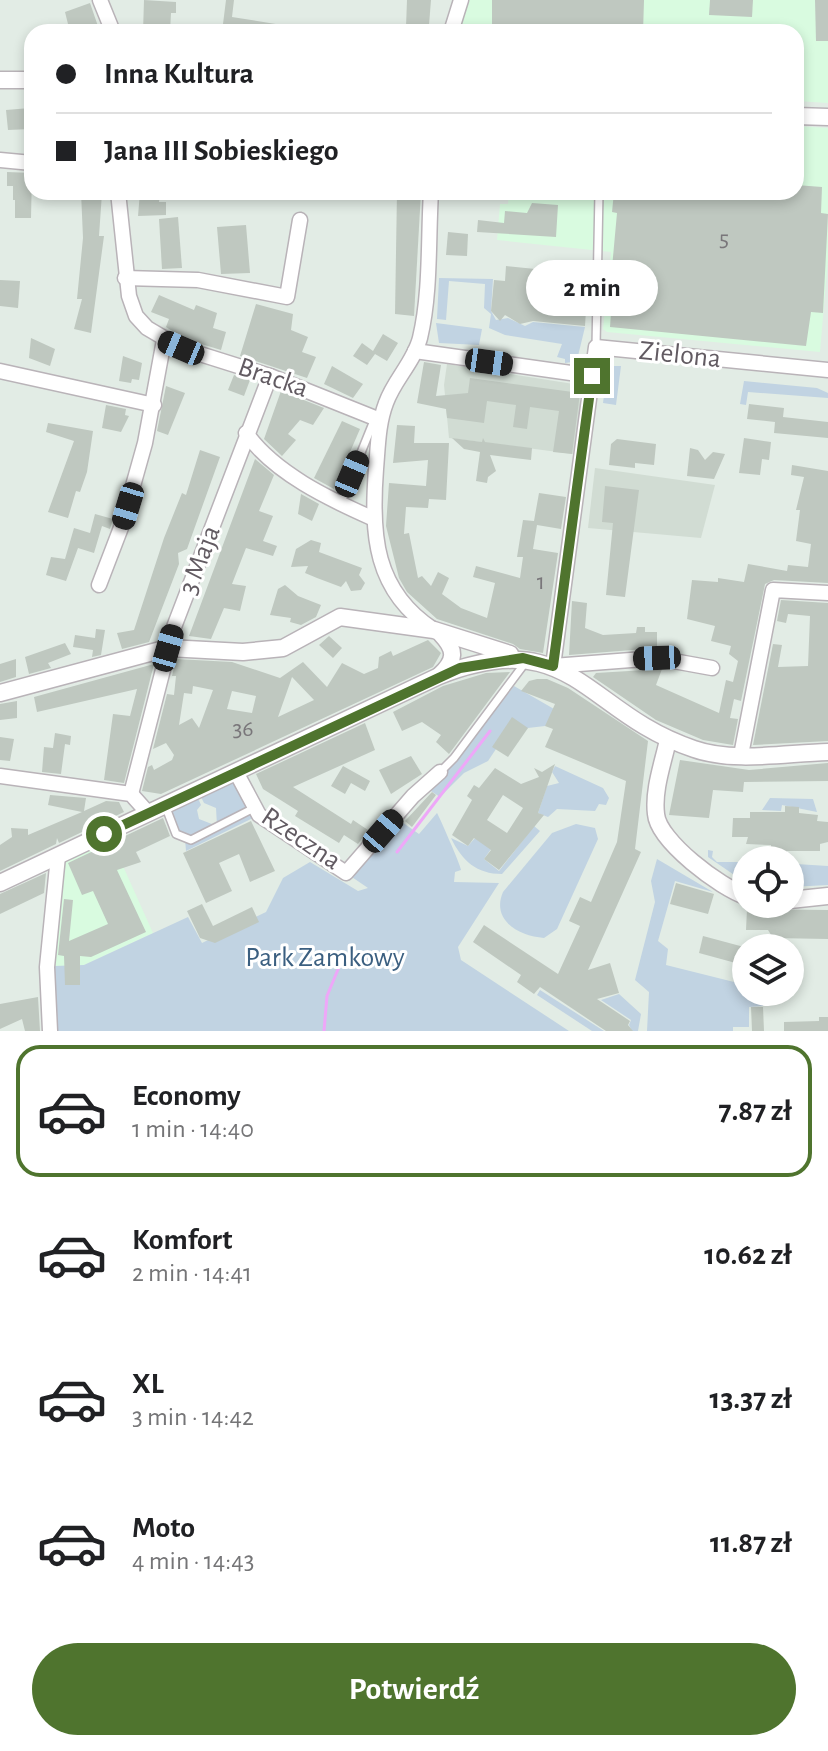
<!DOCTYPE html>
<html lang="pl">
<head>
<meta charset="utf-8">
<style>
  body { margin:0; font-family:"Alegreya Sans",sans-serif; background:#f6f6f6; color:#202124; height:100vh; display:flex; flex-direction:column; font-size:30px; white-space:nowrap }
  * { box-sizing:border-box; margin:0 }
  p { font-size:26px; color:#757577 }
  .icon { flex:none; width:44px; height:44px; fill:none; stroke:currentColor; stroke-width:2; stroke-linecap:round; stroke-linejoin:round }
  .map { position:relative; height:1031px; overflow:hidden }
  .sheet { display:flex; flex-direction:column; background:#fff; flex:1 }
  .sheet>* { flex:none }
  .banner { position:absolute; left:24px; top:24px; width:780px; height:176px; border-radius:24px; box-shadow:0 4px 12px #0003; display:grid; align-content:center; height:176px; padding:0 32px; background:#fff }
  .fabs { position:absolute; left:732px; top:846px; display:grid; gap:16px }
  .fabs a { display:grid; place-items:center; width:72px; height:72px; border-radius:50%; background:#fff; box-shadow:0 4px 12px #0003; font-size:40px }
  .end { position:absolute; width:36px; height:36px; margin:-18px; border:10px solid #4f742e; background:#fff; box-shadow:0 0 0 4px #fff }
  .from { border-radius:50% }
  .bubble { position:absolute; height:56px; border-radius:28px; background:#fff; box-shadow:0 4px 12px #0003; font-size:26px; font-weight:600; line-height:56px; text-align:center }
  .car { position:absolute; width:24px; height:48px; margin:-24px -12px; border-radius:10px; box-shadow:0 0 6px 2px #0007; background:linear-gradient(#222 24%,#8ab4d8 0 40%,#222 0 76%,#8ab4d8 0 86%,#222 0) }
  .banner b { display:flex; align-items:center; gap:28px; height:76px; font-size:30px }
  .banner b+b { border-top:2px solid #e0e0e0 }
  .banner i { width:20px; height:20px; background:#202124 }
  ul { padding:14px 0 0; list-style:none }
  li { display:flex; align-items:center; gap:24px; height:132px; margin:0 16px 12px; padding:0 16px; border:4px solid transparent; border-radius:24px }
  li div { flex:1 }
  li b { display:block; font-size:30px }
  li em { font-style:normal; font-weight:600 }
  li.active { border-color:#4f742e }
  li>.icon { width:72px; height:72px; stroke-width:1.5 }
  .cta { display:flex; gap:16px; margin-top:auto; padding:16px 32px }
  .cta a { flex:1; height:92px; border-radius:48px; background:#4f742e; color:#fff; font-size:32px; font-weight:600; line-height:92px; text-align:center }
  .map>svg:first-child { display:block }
  .commercial { fill:#d9fbe0 }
  .education { fill:#d1dcd3 }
  .green { fill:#c1d3e2 }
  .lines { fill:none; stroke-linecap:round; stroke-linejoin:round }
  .stream { stroke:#eea7f8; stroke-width:3 }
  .building { fill:#bfc8c0; fill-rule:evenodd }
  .service-casing { stroke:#b9b3b8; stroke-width:10 }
  .minor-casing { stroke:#b9b3b8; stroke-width:17 }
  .tertiary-casing { stroke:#b9b3b8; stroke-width:19 }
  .service { stroke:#fff; stroke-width:7 }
  .minor { stroke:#fff; stroke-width:14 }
  .tertiary { stroke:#fff; stroke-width:16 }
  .route { stroke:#4f742e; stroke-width:10 }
  .labels { text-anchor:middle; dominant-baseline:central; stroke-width:6; stroke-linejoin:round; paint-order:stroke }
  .number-label { font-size:24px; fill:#79767a }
  .street-label { font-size:28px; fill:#625b62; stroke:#fff }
  .park-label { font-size:28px; fill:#3b5f80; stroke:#fff }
</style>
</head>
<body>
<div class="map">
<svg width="828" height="1031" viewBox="0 0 828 1031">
  <rect width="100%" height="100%" fill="#e2ece5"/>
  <g class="commercial">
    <path d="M467,0h361v103l-32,-2v-69h-340z"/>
    <path d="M796,126l32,2v131l-8,93 -213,-20 -4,-3 8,-77 -114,-12 3,-36h8l1,-12h287z"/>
    <path d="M110,837l43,96 -69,32 -37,2 14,-108z"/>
  </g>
  <g class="education">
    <path d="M447,364l133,21v27l-7,42 -124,-16 -5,-53z"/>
    <path d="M595,468l120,17 -14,53 -113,-10z"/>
  </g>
  <g class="green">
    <path d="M439,278l54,1 -2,32 5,9 12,-2 17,8 8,-4 52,5 -7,29 -6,6 -7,1v-4l-8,-2 5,-13 -57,-9 -16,-7 2,-14 -7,-6 1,-24 -36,-3 -3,39 -9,-1z"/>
    <path d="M436,323l46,6 -3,16 -40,-2z"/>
    <path d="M608,366h13l-5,39 -13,-2z"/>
    <path d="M744,381l73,7 11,5v5l-80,-6 -2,13 -6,-1z"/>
    <path d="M514,686l47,27 -16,13 -17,2 -32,21 -8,12 -24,12 -24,24 -9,-6z"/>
    <path d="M555,766l48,22 6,10 -3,7 -7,-1 -4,7 -38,-2 -9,8 -10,-4 9,-27 12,-3 -7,-11z"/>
    <path d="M237,777l22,38 -73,36 -1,-12 -5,-3 -13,-26 30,-14 4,9 -4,5 2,9 18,7 -1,-18 -12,-5 -4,-8 10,-1 -1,-3z"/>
    <path d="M770,798l43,1 4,13 -35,-7 -1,6 -19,-1z"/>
    <path d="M437,813c2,3 24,53 24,57l-6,2 -1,10 45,1 -41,64 3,13 108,71h-511l-4,-65 30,-1 104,-48 14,26 64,-31 17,-34 27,-16 48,29 10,-3 -22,-15 11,-2 42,-51 20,14z"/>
    <path d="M576,824l19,4 3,11 -41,90 -13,9c-26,-2 -53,-18 -41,-46l49,-59z"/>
    <path d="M534,826l6,5 -38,43c-25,0 -40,-13 -51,-36l17,8 7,-8 16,11 -7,10 15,12z"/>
    <path d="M708,850l5,1 -1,6 5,5h27l2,21 -38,-26z"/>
    <path d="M657,859l56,33 -38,-11 -17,60 10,8 -2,16 80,20v7h17v14l-14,1v20h-16v4h-86l2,-39 -14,-12 20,-78 -4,-21z"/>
    <path d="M796,864l32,2v19l-37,2 1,-19z"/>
    <path d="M540,990l64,41h-12l-55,-36z"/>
    <path d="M619,994l22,20 -3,17h-6l-3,-6 2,-5 -30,-20z"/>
  </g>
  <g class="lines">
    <g class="stream">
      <path d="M397,852l93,-121"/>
      <path d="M324,1031l3,-35 12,-29"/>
    </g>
  </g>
  <g class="building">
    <path d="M144,0l32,2v11h-5l-1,19h-27z"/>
    <path d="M226,0h8l-2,17 56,9 -1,6h-65z"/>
    <path d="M407,0h24l-2,25 -23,2z"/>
    <path d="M492,0h152l-1,32h-151z"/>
    <path d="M710,0h43l-1,17 -43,-2z"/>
    <path d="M815,0h13v41h-12z"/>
    <path d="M90,3l10,29h-30l-5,-20z"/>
    <path d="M30,108l1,21 -23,1 -2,-20z"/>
    <path d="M7,172l25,1 -1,45h-16v-18h-2v-14h-6z"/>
    <path d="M796,185l26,2 -1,26 7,1 -5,99 -12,-1 -5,34 -196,-19 1,-14 -8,-3 1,-20h6l7,-77 -5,-1 2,-20h182z"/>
    <path d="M81,192l21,1 -3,43h5l-13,97 -17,-4 8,-30h-5l6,-61z"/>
    <path d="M140,192h20l-1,10h7v13l-28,1z"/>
    <path d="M397,192h24l-7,124 -19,-2z"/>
    <path d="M532,203l26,2 -2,32 -79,-5 1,-12 26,3 1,-12 22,2z"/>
    <path d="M178,217l4,51 -20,1 -3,-50z"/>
    <path d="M246,225l4,48 -29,1 -4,-47z"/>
    <path d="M448,232l20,2 -1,22 -21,-1z"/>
    <path d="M506,266l79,8 -1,14 7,1 -1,21h-4l-1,16 -52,-5 -13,3 -15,-9 -5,6 -9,-10 3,-31 11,1z"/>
    <path d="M0,280l20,1 -2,27 -18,-2z"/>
    <path d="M159,295l35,15 2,-5 21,8 -4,15 13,4 -5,18 -36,-11 -19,-12 3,-8 -18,-7z"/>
    <path d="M256,304l37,10 -2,16 17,7 -6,15 14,5 -9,21 -67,-22z"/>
    <path d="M383,334l15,9 -11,18 -12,-7 -8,11 -14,-9 9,-13 11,8z"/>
    <path d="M31,338l24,11 -5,17 -21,-8z"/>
    <path d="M123,356l19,7 -3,17 -7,-1 -1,4 -12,-2z"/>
    <path d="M424,362l17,3 -5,31 32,-3 2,-15 110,15 -8,61 -19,-2 6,-41 -29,-4 -3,22 -14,-2 3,-22 -29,-4 -3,22 -37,-5 -1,-9 -29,-6z"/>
    <path d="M332,366l31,18 -10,14 -29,-14z"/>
    <path d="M234,375l16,5 -6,16 -16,-6z"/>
    <path d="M166,386l19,7 -17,42 -11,-4z"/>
    <path d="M281,391l43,17 -11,17 -13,-5 -12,14 8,6 -14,16 -18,-17z"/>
    <path d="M749,404l35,4 -1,9 45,5v16l-54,-5 1,-11 -28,-3z"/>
    <path d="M106,405l20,4 -1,6 4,1 -8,16 -19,-4z"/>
    <path d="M342,421l18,8 -26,60 -20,-11z"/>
    <path d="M48,423l45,8 -6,41 -7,20 -4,-1 -8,27 -20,-6 26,-71 -28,-9z"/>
    <path d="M397,425l18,1 -1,17h35l-3,57 -17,-1 -1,9 -22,-1 -2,27 5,-1 9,45 4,-2 9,10 7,-14 11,6 -7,16 19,14 26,10 8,-35 -22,-6 3,-11 44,12 3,-21h-6l6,-37 11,1 5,-28 27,4 -5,32 -24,-4 -4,24 25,4 -15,100 -23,-4 -7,-5 -76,-25 -30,-27 -8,-14 -13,-52 3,-43 37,3 2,-26 -35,3z"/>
    <path d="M452,438l30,4 1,-4 2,4 47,6 -1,12 -41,-5 6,16 -8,6 -1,6 -11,-2 4,-29 -16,-3z"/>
    <path d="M744,438l27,4 -2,18 -7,-1 -2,16 -21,-2z"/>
    <path d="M617,439l39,5 -2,21 -19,-2v5l-26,-3 2,-21z"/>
    <path d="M690,448l8,2 7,10 8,-8 12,2 -11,25 -27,-3z"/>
    <path d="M200,450l20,7 -33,92 -9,4 1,11 -30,78 -27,7 -5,-16 17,-3 30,-92 18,-45 4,2z"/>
    <path d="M255,459l19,16 -15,36 14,5 -10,25 14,5 -4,10 -27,-8 -14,36 14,2 -6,25 -16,-3 -13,31 -22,-3z"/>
    <path d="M792,465l36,6v112l-54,-3 -9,4 -24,117 -7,-2 -4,19 8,1 -5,26 -30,-5 -47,-20 -63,-43 3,-4 66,-4 -6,16 63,28 7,-33 7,2 5,-21 -9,-7 2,-8 -20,-5 4,-15 -28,-7 5,-39 26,2v-4l26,4 4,-18 39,7 1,-6 20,2 3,-23 -15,-3 4,-31h-4l8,-33 -13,-2z"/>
    <path d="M605,486l34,4 -14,107 -19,-2 7,-72 -11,-1z"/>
    <path d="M301,494l18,10 -7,17 -14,-7z"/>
    <path d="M95,514l18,5 -3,10 -8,-3 -8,27 -16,-5 -12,33 -20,-6 5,-18 14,2 9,-31 16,5z"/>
    <path d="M311,540l10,3 -2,9 43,16 -3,7 6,8 -4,7 -10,1 -5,-10 -5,6 -24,-9 -12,-5 3,-7 -17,1 5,-18z"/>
    <path d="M285,585l13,11 23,9 -5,12 -15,8 -11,-3 1,-4 -21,-3 8,-26z"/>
    <path d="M781,600l47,3v138l-75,4 20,-101 9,1 -4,22 30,-1 2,-50 -22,-2 -2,9 -9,-2z"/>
    <path d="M572,601l15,2 -2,25 18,7 33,-2 1,-6h8v5h12v16l-88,7z"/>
    <path d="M96,629l9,1 -4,25 -9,2 1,-7 -20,-3 2,-12 20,3z"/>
    <path d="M329,636l13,12 -9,10 -14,-13z"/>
    <path d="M428,640l13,13 -8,14 -272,127 -19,-3 6,-24 4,-2 2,5 18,-10 2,-5 -8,-12 -13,6 14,-55 7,1 2,-19h-4l4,-17 56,3 48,16 23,-16 24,25 15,-24 22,11 14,-6 1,-11 12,-6 2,5zM292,677l22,23 -36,17 12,-34zM193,686l20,4 -14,38 -7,-10 -13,7 5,-32 8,1zM232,691l24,5 -4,17 -25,-4z"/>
    <path d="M65,643l6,11 -23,9 3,5 -22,6 -4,-17z"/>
    <path d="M16,659v18l-16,5v-18z"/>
    <path d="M154,664l-30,119 -20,-3 9,-66 17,2 7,-27 -100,23 -3,-15z"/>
    <path d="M510,672l-61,82 -13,-12 5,-7 -19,-13 -20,9 -9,-19 50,-26 43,-13z"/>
    <path d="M537,679h10l21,9 80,53 -13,108 6,3 -53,118 22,-7 9,30 -22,6 33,22 -2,4 5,6h-27l-66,-44 -6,7 -17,-12 4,-7 -48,-33 11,-17 74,49 22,-48 -11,-5 11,-24 11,5 26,-60 9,-61 -81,-34 8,-18 -8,-3 10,-22 -34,-13 8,-10z"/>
    <path d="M17,701v17l-17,2v-16z"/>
    <path d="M512,717l16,11 -20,29 -16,-10z"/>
    <path d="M365,723l10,27 -82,37 58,37 2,-4 15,10 -10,14 -14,-9 -5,8 -44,-27 3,-5 -35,-22 -7,-15z"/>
    <path d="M55,733l16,3 -1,9 -5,-1 -4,30 -19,-2 2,-25 9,1z"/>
    <path d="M0,737l14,2 -4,22 -10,-1z"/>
    <path d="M411,756l11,18 -31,20 -12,-24z"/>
    <path d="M680,760l69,10 79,-7v18l-84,1 -1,10 -30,-2 -4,28 -40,-3z"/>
    <path d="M555,764l-17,49 6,2 -45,55 -15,-11 7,-9 -17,-12 -6,8 -16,-11 20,-35 -5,-4 7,-11 5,3 16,-20 26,16 18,-7 -5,-9 8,4zM503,795l20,13 -16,25 -20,-13z"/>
    <path d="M343,766l27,15 -5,10 -14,-8 -6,11 -14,-8z"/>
    <path d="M432,792l4,3 -24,32 -7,-6z"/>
    <path d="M50,795l36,3 -2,13 22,-10 13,1 5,10 -65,31 -2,-5 -1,6 -56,27v-26l12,-8 -1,-9 17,1v6l54,-23 -34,-7z"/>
    <path d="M785,806l14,1v6l19,2 -1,6 11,1v20l-8,2v7h-33v5l-16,-1v-10l-25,-1 2,-7h-16l1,-19h17v-6h35z"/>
    <path d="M163,818l7,18 -34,16 5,10 -24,8 29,62 -55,25 -11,-1v29h-15l-1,-29 -6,-1 6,-56 9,1 -4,41 39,-17 -15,-33 -11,4 -14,-32z"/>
    <path d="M251,821l24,50 -25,11 -11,-28 -20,9 13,28 -26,12 -23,-50z"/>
    <path d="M46,873l-2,20 -44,21v-20z"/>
    <path d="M676,883l38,11 -6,20 -38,-10z"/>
    <path d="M202,904l11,22 39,-19 7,15 -44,21 -15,-5 -13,-27z"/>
    <path d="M747,909l81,1v29l-55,-1 -5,-8h-22z"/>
    <path d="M703,936l41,11 -1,18 -44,-12z"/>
    <path d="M38,997l2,34h-15l-3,-12 -22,10v-25z"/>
    <path d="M751,1007h12l1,24h-12z"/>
    <path d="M819,1017h9v14h-44v-9l35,-1z"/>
  </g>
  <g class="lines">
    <g class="service-casing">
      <g id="service">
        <path d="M596,347l3,-155"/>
        <path d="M341,502l34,-84"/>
        <path d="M440,772l14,-14 71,-95"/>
        <path d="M165,805l11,29 15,6 63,-32"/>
      </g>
    </g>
    <g class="minor-casing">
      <g id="minor">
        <path d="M100,0l13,32"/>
        <path d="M451,32l10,-32"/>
        <path d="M0,160l32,3"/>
        <path d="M118,192l11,104 7,20 11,12 34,20 89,28 110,44"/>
        <path d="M431,192c-3,47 0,100 -11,146 -6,24 -26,42 -34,65 -8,21 -8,43 -10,66 -5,65 -2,122 58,161"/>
        <path d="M125,278l73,2 89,17 13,-77"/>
        <path d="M415,351l177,25"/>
        <path d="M0,371l154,34"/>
        <path d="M246,433c28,40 83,66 126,85"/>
        <path d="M99,585l23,-60 23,-82 19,-103"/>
        <path d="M712,668l-55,-10 -104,8 43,-319 232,23"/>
        <path d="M741,755l32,-165 55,3"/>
        <path d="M236,772l23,43 87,58 67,-77 27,-24"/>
        <path d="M0,776l131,18 17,19"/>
        <path d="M131,794l43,-167 96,-251"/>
        <path d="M50,1031l-3,-64 11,-111"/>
      </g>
    </g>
    <g class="tertiary-casing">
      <g id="tertiary">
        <path d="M0,80h32"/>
        <path d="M796,116l32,1"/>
        <path d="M440,675c16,-15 16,-25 1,-41"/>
        <path d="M0,693l168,-45 75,4 40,-4 57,-31 94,13 76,24"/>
        <path d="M668,740c-5,23 -15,50 -12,74 2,27 65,74 90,82"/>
        <path d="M0,883l439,-207c134,-53 146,37 255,73 40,14 92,4 134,3"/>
        <path d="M790,900l38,-4"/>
      </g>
    </g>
    <use href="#service" class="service"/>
    <use href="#minor" class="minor"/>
    <use href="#tertiary" class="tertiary"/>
  </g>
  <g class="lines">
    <path class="route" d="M104,834l356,-166 63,-10 30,8 39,-290"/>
  </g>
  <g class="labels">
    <g class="number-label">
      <text x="724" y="239">5</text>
      <text x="541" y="582">1</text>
      <text x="243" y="729">36</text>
    </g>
    <g class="street-label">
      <text transform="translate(680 355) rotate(6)">Zielona</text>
      <text transform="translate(273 378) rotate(19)">Bracka</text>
      <text transform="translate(200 560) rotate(-69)">3 Maja</text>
      <text transform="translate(301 839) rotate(34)">Rzeczna</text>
    </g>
    <g class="park-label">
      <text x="325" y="958">Park Zamkowy</text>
    </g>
  </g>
</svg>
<div class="fabs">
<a><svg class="icon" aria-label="locate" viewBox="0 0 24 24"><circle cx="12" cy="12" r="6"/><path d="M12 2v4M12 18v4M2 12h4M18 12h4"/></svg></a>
<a><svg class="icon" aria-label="layers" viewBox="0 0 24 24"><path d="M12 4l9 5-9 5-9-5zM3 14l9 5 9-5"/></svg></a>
</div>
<i class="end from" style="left:104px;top:834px"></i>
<i class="end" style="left:592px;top:376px"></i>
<div class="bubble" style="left:526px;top:260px;width:132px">2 min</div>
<i class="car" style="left:181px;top:348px;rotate:293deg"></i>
<i class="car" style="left:489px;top:362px;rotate:98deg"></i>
<i class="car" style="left:352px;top:474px;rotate:23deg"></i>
<i class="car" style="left:128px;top:506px;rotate:197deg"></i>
<i class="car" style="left:168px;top:648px;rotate:16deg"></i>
<i class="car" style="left:657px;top:658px;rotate:268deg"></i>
<i class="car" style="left:383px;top:831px;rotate:41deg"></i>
<div class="banner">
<b><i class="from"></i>Inna Kultura</b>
<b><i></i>Jana III Sobieskiego</b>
</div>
</div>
<section class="sheet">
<ul>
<li class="active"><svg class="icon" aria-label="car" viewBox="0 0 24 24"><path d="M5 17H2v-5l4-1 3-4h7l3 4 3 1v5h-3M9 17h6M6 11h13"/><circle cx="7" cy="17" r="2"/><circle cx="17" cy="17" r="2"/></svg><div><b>Economy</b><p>1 min · 14:40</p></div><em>7.87 zł</em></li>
<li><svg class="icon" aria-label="car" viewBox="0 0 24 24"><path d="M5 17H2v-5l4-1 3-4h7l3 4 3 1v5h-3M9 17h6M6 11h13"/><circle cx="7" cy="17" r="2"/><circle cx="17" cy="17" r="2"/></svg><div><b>Komfort</b><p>2 min · 14:41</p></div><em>10.62 zł</em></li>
<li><svg class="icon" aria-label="car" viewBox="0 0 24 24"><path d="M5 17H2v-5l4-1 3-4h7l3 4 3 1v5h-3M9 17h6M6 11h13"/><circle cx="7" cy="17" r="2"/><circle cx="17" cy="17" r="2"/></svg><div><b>XL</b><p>3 min · 14:42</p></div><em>13.37 zł</em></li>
<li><svg class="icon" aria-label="car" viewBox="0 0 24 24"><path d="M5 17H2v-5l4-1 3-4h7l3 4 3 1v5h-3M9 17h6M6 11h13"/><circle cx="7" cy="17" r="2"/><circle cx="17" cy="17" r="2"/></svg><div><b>Moto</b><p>4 min · 14:43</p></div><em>11.87 zł</em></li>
</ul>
<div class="cta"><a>Potwierdź</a></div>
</section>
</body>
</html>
